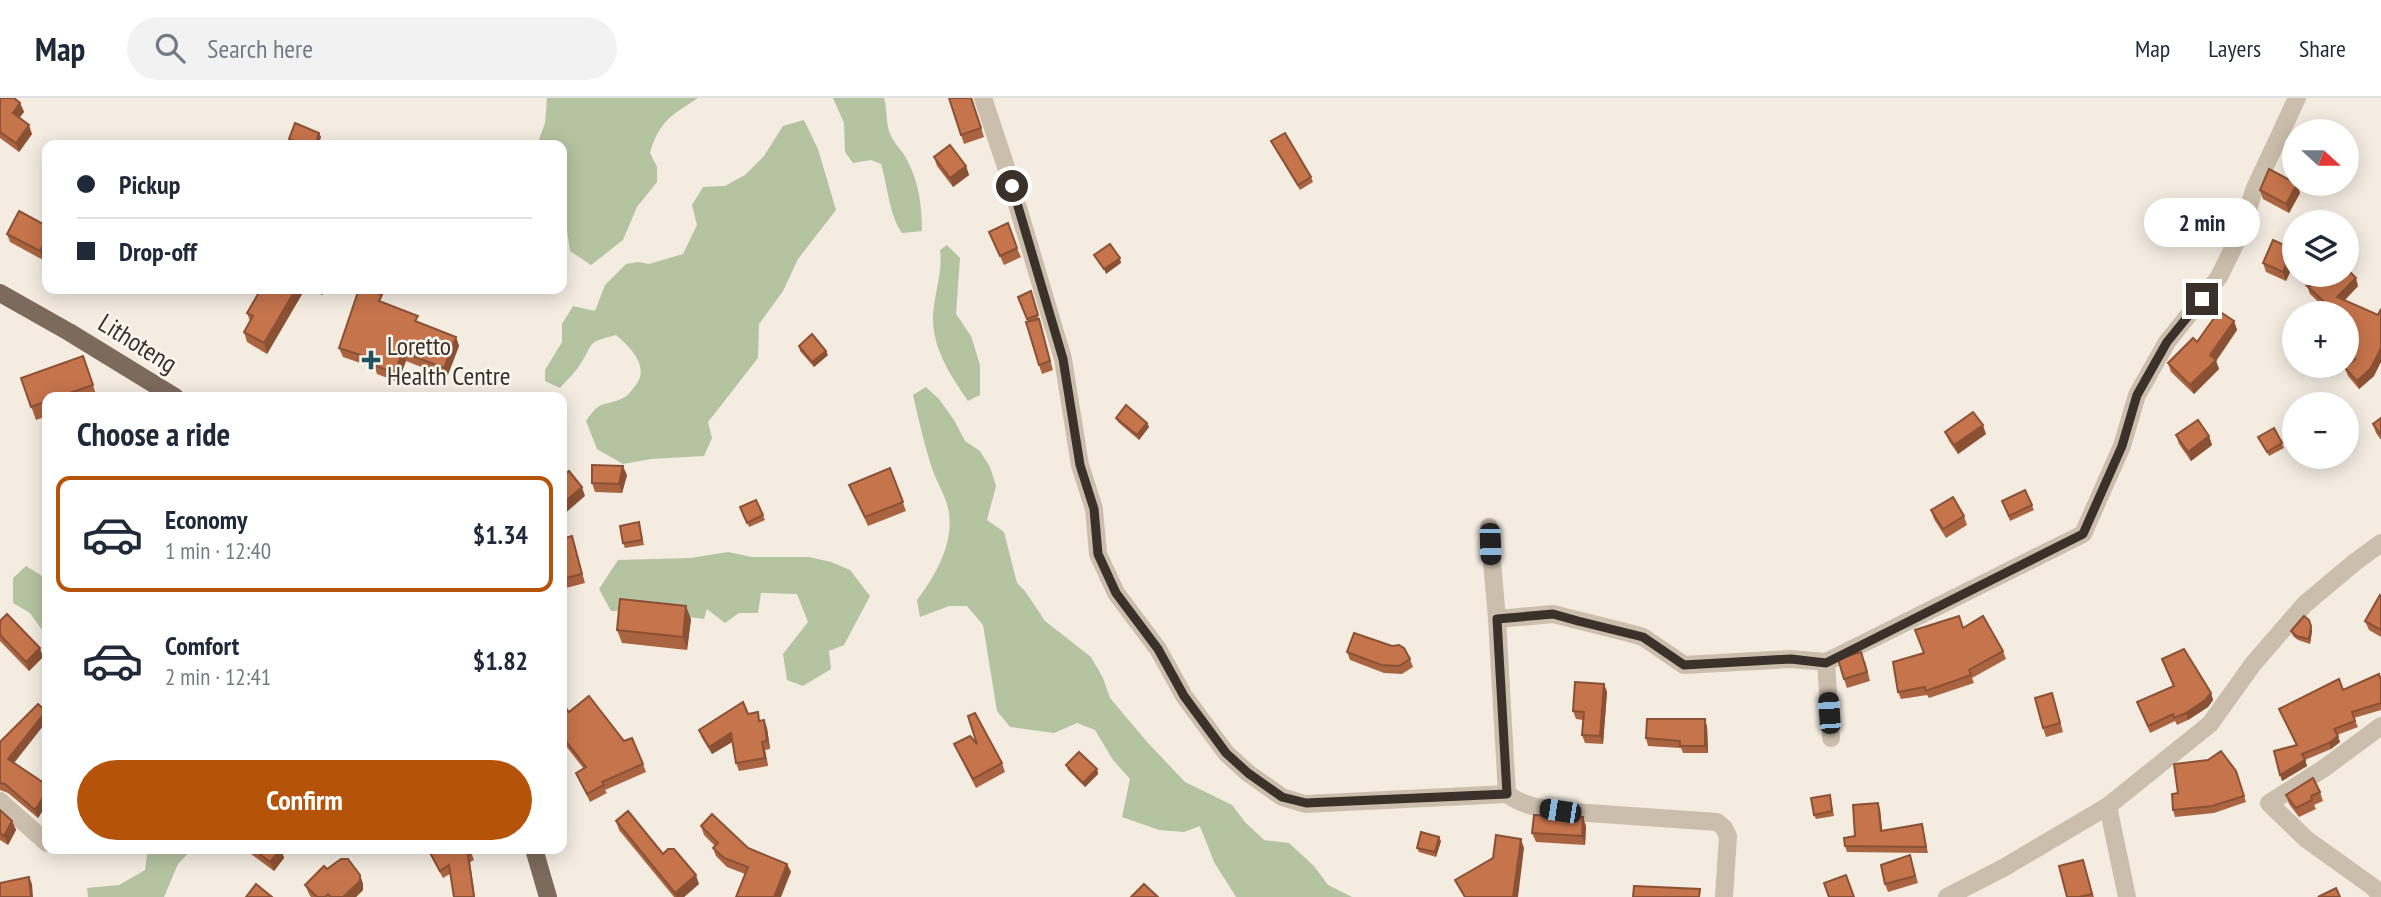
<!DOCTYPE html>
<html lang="en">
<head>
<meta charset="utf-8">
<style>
  body { margin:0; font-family:"PT Sans Narrow",sans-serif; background:#f2f2f3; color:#1f2937; height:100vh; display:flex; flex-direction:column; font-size:26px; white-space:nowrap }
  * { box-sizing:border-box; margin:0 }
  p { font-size:23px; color:#747a83 }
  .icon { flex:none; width:38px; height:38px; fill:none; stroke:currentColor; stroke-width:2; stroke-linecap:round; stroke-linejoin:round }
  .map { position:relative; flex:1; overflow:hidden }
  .details { position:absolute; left:42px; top:294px; width:525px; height:462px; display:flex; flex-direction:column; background:#fff; border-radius:14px; box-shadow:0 4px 18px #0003 }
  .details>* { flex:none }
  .banner { position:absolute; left:42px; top:42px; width:525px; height:154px; border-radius:14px; box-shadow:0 4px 18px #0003; display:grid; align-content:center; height:154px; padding:0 35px; background:#fff }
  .needle { width:46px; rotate:111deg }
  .controls { position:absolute; left:2282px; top:21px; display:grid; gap:14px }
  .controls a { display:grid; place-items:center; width:77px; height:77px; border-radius:50%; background:#fff; box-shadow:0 4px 18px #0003; font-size:35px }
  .end { position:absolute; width:32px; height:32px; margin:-16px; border:9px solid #3a312b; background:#fff; box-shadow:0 0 0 4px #fff }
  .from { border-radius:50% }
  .bubble { position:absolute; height:49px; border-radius:24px; background:#fff; box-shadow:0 4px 18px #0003; font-size:23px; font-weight:800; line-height:49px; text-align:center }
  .car { position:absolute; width:21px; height:42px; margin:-21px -10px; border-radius:9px; box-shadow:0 0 5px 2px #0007; background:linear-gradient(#222 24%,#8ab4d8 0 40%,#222 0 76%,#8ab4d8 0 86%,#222 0) }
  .banner b { display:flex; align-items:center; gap:24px; height:66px; font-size:26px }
  .banner b+b { border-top:2px solid #e0e1e3 }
  .banner i { width:18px; height:18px; background:#1f2937 }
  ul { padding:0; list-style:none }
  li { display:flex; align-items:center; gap:21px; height:116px; margin:0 14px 10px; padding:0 21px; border:4px solid transparent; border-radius:14px }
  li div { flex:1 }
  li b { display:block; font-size:26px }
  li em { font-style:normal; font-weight:800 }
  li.current { border-color:#b45309 }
  li>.icon { width:63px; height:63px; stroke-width:1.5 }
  h2 { padding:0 35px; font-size:32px; line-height:84px }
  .action { display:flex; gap:14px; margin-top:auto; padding:14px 35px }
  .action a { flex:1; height:80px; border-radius:42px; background:#b45309; color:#fff; font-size:28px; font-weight:800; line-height:80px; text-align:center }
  header { display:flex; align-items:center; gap:42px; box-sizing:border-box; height:98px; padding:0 35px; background:#fff; border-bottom:2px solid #e0e1e3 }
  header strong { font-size:33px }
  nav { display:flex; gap:38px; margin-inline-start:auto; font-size:24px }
  .search { width:490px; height:63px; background:#f2f2f3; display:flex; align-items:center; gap:18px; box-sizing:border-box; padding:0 24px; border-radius:38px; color:#747a83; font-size:26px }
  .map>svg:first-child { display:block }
  .green { fill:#b4c3a0 }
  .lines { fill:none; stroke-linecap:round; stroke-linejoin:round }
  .minor { stroke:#ccbeac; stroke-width:18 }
  .major { stroke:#7c6a5c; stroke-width:18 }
  .wall { fill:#aa6441 }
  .shaded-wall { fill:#8b5135 }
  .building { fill:#c6744c; stroke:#8b5135; stroke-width:2 }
  .route { stroke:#3a312b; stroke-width:9 }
  .poi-dot { fill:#20535c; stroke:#fbf6ee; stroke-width:2.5 }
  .labels { text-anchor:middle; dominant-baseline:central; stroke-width:5; stroke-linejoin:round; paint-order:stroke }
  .street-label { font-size:26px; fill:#3a312b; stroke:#fbf6ee }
  .poi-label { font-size:26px; fill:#3a312b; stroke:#fbf6ee; text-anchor:start }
</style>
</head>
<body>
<header>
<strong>Map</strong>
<div class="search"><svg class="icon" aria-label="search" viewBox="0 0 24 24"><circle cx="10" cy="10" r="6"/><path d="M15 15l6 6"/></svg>Search here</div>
<nav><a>Map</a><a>Layers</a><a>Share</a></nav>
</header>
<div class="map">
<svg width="2381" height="799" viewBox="0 0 2381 799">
  <rect width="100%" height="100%" fill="#f4ece1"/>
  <g class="green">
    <path d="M547,0h151c-26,17 -39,23 -48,55l7,14v15l-20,25 -14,33 -32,25 -21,-14 -5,-35 -3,-2v-69h-25l8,-22z"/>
    <path d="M833,0h51c4,13 1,26 7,38 4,9 12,15 16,24 12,22 15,47 15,71l-20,2c-13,-18 -14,-46 -21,-69l-10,-4 -18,3 -8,-11 -1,-29z"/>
    <path d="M804,22l14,29 18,61 -38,49 -15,32 -24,33 -1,34 -50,64 4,16 -8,18 -53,3 -28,5 -26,-15 -11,-28c16,-23 16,-13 37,-23 5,-2 8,-7 12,-12 16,-19 -5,-39 -19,-51 -32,8 -21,8 -37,31 -5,8 -13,15 -19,22l-15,-7v-11l17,-28v-18l11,-18 22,5 10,-26 21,-21 12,-2 11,2 34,-10 14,-29 -5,-20 11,-18 22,-1 20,-11 19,-19 19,-30z"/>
    <path d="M947,147l13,13 -4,56 15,22 9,29v30l-12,6c-17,-25 -36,-53 -35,-85 1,-22 10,-43 7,-66z"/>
    <path d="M926,289l13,12 15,21 11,21 15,10 10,16 6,19 -9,34 17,12 13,51 8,8 20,30 46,36 12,21 7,20 38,45 37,39 47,23 13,17 19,18 25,3 25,23 14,19 24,12h-116l-22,-35 -14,-36 -16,6 -25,-2 -37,-13 8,-38 -17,-19 -18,-30 -18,-7 -23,10 -44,-6 -13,-16 -14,-86 -16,-19h-18l-29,11 -3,-17c20,-27 40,-61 30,-96 -3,-10 -9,-20 -13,-30 -9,-26 -15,-53 -21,-79z"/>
    <path d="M728,454l24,5h57l22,5 19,8 20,26 -26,49 -15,6 2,18 -28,17 -16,-6 -4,-26 25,-32 -11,-28 -36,-1 -3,20h-19l-14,10 -18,-14 -3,10 -60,-8h-33l-12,-22 19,-29 73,-2z"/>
    <path d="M26,468l21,13v58l-17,-24 -17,-10v-25z"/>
    <path d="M148,751h44l-14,15 -14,33h-76l-1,-9 32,-3 26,-15z"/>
  </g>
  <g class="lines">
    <g class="minor">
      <path d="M983,0l22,66 58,195 17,106 14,44 4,45 18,39 42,56 26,47 42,57 22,20 34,24 23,7 202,-10"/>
      <path d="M1489,429l8,92 10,175c16,12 33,14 53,17l157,11 7,6 4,8 -4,61"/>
      <path d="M1497,521l56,-5 76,19 14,4 41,28 107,-6 35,3 257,-128 39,-88 15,-51 30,-53 52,-65 23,-47 12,-40 43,-92"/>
      <path d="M1826,564l5,76"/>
      <path d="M2381,628l-58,43 -54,34 37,36 67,48 8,9"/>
      <path d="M0,703l47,42"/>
      <path d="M2108,708l19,91"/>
      <path d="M1947,799l58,-30 103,-61 102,-82 43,-60 52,-60 50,-42 26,-19"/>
    </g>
    <g class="major">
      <path d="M0,195l69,39 106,65"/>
      <path d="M534,751l14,48"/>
    </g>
  </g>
  <g class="wall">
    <path d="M0,0l20,5 4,9 -5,6 13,16 -13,18 -19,-14z"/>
    <path d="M949,0h23l12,39 -20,7z"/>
    <path d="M321,39l-3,8h-23l-4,-1 -2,-5z"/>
    <path d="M1271,43l40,36 2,5 -13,8z"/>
    <path d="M934,59l32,9 3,9 -16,12 -16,-21z"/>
    <path d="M2297,86l3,9 -11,20 -26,-14 -3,-9z"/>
    <path d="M47,128v27l-4,7 -33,-18 -3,-8z"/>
    <path d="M989,134l28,16 4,9 -17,8z"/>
    <path d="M2294,154v11l-8,18 -20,-9 -3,-9z"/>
    <path d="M2307,188h51l-13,14 29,76 -15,13 -11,-13 -3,-8 4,-4 -2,-1v-50h-17l-20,-19z"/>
    <path d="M261,191h44l-38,65 -20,-12 -3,-10 6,-11 -3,-8z"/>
    <path d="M312,191h14l-4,6z"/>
    <path d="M1031,193l22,79 -11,4 -3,-9 -11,-43 -10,-25z"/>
    <path d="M385,205l35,20 36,14 3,9 -12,31 -41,-16 -8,21 -21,-8 -2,-6 -32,-11 -4,-9z"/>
    <path d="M2234,223l3,9 -21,31 3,8 -25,25 -23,-22 -3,-9 29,-21z"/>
    <path d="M799,248l29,9 -14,12 -14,-16z"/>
    <path d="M83,258l14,41h-50v19l-11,4 -15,-42z"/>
    <path d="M1116,320l31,5 2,4 -10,13 -21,-18z"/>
    <path d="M2381,320v22l-5,-7 -3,-9z"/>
    <path d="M1945,334l41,2 -28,20 -9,-13z"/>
    <path d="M2176,337l33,1 3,9 -21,16 -12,-17z"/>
    <path d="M2258,339l24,6 2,5 -15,8z"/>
    <path d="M890,370l16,43 -38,15 -19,-41z"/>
    <path d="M627,377l-5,18 -27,-1 -3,-9z"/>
    <path d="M2025,392l9,20 -24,11 -8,-20z"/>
    <path d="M756,402l9,20 -16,7 -9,-20z"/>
    <path d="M1931,412l33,6 3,9 -21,13 -12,-19z"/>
    <path d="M639,424l5,23 -19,3 -2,-5z"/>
    <path d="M572,438l13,47 -23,6v-50z"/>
    <path d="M2381,498v41l-12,-7 -4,-9z"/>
    <path d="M691,521l-4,31 -65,-7 -5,-13z"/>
    <path d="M2309,522l3,11 -2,13 -12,-4 -5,-4 -2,-5z"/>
    <path d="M0,523l43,36 -14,14 -29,-30z"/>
    <path d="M1963,530l40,23 3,8 -34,19 2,5 -45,15 -2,-3 -26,4 -3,-7 26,-39z"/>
    <path d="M1347,554l63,7 3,8 -11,7 -18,-1 -34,-13z"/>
    <path d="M1865,563l5,20 -23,7 -3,-9z"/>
    <path d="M2381,583v29l-27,8 4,9 -21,8 3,7 -9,7 -26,11 2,6 -25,15 14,-36 -17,-36 64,-19z"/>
    <path d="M1604,586l3,8 -4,52 -18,-1 -3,-8 1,-15 -7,-1 -3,-8z"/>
    <path d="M2211,595l2,7 -5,7 -20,13 -11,5 -2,-4 -25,12 -13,-31z"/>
    <path d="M2055,604l8,30 -17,5 -3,-9z"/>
    <path d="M562,612l62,31 19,23 3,8 -41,18 2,3 -17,9 -14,-29 8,-4 -22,-28z"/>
    <path d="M748,616l13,7 3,-1 3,8 3,21 -5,1 3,16 -29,5 -3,-8 -4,-21 -20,12 -10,-16 -3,-8z"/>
    <path d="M1707,628l1,27h-25l-2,-5 -33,-2 -2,-8z"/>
    <path d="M0,644l15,21 32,22v19l-9,14 -30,-25 -8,-3z"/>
    <path d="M954,646h23l25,19 3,9 -29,16 -18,-35z"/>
    <path d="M1066,667l31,4 1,5 -13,13 -17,-17z"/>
    <path d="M2236,673l10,31 -32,11 -39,4 -2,-7 5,-17z"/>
    <path d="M2320,694l3,9 -9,4 2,4 -17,8 -10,-13 -3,-9z"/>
    <path d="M1830,697l4,21 -18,3 -2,-4z"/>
    <path d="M1880,711l2,22 40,-7 6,29 -81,-1 -2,-6z"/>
    <path d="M0,712l12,11 4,9 -8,15 -8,-5z"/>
    <path d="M616,723l47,33 36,30 -15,13h-10l-55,-67z"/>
    <path d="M701,728l47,22 39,16 4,8 -46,2 -18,-7 -11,-11 -3,-8 2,-2 -11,-11z"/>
    <path d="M1586,728l-1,19 -49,-3 -4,-9z"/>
    <path d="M1441,743l-5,16 -17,-5 -2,-4z"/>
    <path d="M244,751h37l3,9 -10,13z"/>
    <path d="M427,751h43l4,11 -31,18z"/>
    <path d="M1910,757l8,28 -30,9 -3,-8z"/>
    <path d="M2083,762l11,37h-27z"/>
    <path d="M327,771l33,6 3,9v6l-7,7h-45l-2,-3 -4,-9z"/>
  </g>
  <g class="shaded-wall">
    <path d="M20,5l4,9 -8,10 -3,-9z"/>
    <path d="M29,27l3,9 -13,18 -3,-9z"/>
    <path d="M319,35l2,4 -3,8h-3z"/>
    <path d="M966,68l3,9 -16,12 -3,-9z"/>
    <path d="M2297,86l3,9 -11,20 -3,-9z"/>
    <path d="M47,140v15l-4,7 -3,-9z"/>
    <path d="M2293,151l1,3v11l-8,18 -3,-9z"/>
    <path d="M1120,160l1,5 -15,11 -2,-5z"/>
    <path d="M2356,180l2,8 -18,19 -3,-8z"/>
    <path d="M296,191h9l-38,65 -3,-11z"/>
    <path d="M320,191h6l-4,6z"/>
    <path d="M2234,223l3,9 -21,31 3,8 -25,25 -4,-9z"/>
    <path d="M456,239l3,9 -12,31 -3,-9z"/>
    <path d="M2381,250v14l-7,14 -15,13 -2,-8z"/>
    <path d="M826,253l2,4 -14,12 -2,-5z"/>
    <path d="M403,254l3,9 -8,21 -4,-9z"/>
    <path d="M1147,325l2,4 -10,13 -2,-5z"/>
    <path d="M1983,327l3,9 -28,20 -4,-9z"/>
    <path d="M2209,338l3,9 -21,16 -3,-9z"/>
    <path d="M623,368l4,9 -5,18 -3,-9z"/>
    <path d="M582,389l3,9 -23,20v-12z"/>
    <path d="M686,508l5,13 -4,31 -4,-13z"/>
    <path d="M2311,528l1,5 -2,13 -1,-5z"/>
    <path d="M40,550l3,9 -14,14 -3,-9z"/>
    <path d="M1604,586l3,8 -4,52 -3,-8z"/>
    <path d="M2211,595l2,7 -5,7 -20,13 -2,-7z"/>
    <path d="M46,613l1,10 -36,46 -3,-8z"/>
    <path d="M1705,621l2,7 1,27 -3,-7z"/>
    <path d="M764,622l3,8 3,21 -3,-8z"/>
    <path d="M731,635l3,8 -22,13 -3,-7z"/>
    <path d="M2338,638l2,6 -9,7 -2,-6z"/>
    <path d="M762,644l3,8 3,16 -3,-8z"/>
    <path d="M2305,662l2,6 -25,15 -2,-6z"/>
    <path d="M1097,671l1,5 -13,13 -2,-4z"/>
    <path d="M47,693v13l-9,14 -3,-8z"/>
    <path d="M1878,705l2,6 3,28 -2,-6z"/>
    <path d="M1583,719l3,9 -1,19 -3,-9z"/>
    <path d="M12,723l4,9 -8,15 -4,-9z"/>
    <path d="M1439,739l2,4 -5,16 -1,-5z"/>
    <path d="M1521,741l3,9 -6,49h-5z"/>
    <path d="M275,751h6l3,9 -10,13 -4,-9z"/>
    <path d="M468,757l2,7 5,35h-1z"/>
    <path d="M787,766l4,8 -10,25h-7z"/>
    <path d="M360,777l3,9v6l-7,7h-13z"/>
    <path d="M696,777l3,9 -15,13h-8l-1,-4z"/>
    <path d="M29,779l3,7 1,13h-2z"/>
  </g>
  <g class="building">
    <path d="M0,0h14l6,5 -7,10 16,12 -13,18 -16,-11z"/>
    <path d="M949,0h22l10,30 -20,7z"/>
    <path d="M295,25l24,10 -4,12h-10l-16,-6z"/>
    <path d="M1285,35l26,44 -13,8 -27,-44z"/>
    <path d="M950,47l16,21 -16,12 -16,-21z"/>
    <path d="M2269,71l28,15 -11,20 -26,-14z"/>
    <path d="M19,113l28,15v12l-7,13 -33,-17z"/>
    <path d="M1008,125l9,25 -17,8 -11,-24z"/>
    <path d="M2273,142l20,9 -10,23 -20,-9z"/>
    <path d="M1110,146l10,14 -16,11 -10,-14z"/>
    <path d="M2347,171l9,9 -19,19 41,18 3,-6v39l-10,20 -14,13 -12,-13 10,-9 -8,-3v-43h-17l2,-4 -25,-23h4l10,-11h26z"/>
    <path d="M261,191h35l-32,54 -20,-11 9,-16 -6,-3z"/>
    <path d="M359,191h8l15,6 -3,6 39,15 -3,5 41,16 -12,31 -41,-16 -9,21 -20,-8 2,-5 -37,-12z"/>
    <path d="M1031,193l7,24 -11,4 -9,-22z"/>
    <path d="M2219,213l15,10 -24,34 6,5 -26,25 -22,-22 25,-25 4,4z"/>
    <path d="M1039,221l11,42 -11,4 -13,-43z"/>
    <path d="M812,236l14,17 -14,11 -13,-16z"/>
    <path d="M83,258l10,29 -35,12h-11v4l-16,6 -10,-29z"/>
    <path d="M1126,307l21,18 -10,12 -21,-17z"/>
    <path d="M1973,314l10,13 -29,20 -9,-13z"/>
    <path d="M2381,320v17l-8,-11z"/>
    <path d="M2198,322l11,16 -21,16 -12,-17z"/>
    <path d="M2274,330l8,15 -15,9 -9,-15z"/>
    <path d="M592,367l31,1 -4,18 -27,-1z"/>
    <path d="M890,370l13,34 -38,15 -16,-32z"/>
    <path d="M569,373l13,16 -20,17v-27z"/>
    <path d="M2025,392l7,15 -23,11 -7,-15z"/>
    <path d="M1953,399l11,19 -21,13 -12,-19z"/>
    <path d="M756,402l7,15 -16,8 -7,-16z"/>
    <path d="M639,424l3,18 -19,3 -3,-17z"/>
    <path d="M572,438l10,38 -20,5v-40z"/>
    <path d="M2380,497l1,1v34l-16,-9z"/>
    <path d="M620,501l66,7 -3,31 -66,-7z"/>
    <path d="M7,516l33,34 -14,14 -26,-27v-14z"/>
    <path d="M1959,518l4,12 20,-12 20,35 -34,19 2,5 -45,16 -1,-4 -27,5 -5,-30 31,-9 -9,-23z"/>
    <path d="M2304,518l5,4 2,6 -2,13 -13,-3 -5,-5z"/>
    <path d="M1354,535l38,13 7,-1 5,3 6,11 -11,7 -18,-1 -34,-13z"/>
    <path d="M2184,551l27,44 -6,7 -19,13 -12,5 -1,-4 -25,12 -11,-24 37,-16 -12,-27z"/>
    <path d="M1861,554l6,20 -23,7 -6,-20z"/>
    <path d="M2379,576l2,7v22l-29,9 3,9 -21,8 4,7 -9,7 -27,11 3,6 -25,15 -6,-24 23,-6 -18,-36 60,-30 4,11z"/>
    <path d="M1575,584l29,2 -4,52 -18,-1 2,-23 -11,-1z"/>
    <path d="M2052,595l8,30 -17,5 -8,-30z"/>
    <path d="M589,598l35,45 8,-3 11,26 -41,18 2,3 -17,9 -11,-21 10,-6 -24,-31v-26l3,-3 4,5z"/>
    <path d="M743,604l5,12 10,-2 1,9 5,-1 3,21 -5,1 3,16 -29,5 -5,-30 -22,14 -10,-17z"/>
    <path d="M38,606l8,7 -38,48 39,26v6l-12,19 -30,-26 -5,-1v-41z"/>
    <path d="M975,615l27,50 -29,16 -19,-35 16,-8 7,8 -9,-28z"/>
    <path d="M1647,621h58v27h-25v-5l-34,-3z"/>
    <path d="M2221,653l15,20 8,25 -32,10 -39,4 -1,-16 6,-1 -4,-29 34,-4z"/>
    <path d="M1079,654l18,17 -14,14 -17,-18z"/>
    <path d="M2313,680l7,14 -9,4 1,4 -16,8 -10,-13z"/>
    <path d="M1830,697l2,16 -18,4 -3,-17z"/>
    <path d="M1878,705l3,28 41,-7 4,23 -81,-1 -1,-8 11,-2 -2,-31z"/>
    <path d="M0,712l12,11 -8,15 -4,-3z"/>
    <path d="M628,713l35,43 5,-5h6l22,26 -21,18 -59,-72z"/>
    <path d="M712,716l36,34 39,16 -13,33h-38l12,-30 -24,-9 -11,-10 5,-5 -17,-17z"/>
    <path d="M1534,717l49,2 -1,19 -50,-3z"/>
    <path d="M1421,734l18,5 -4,15 -18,-4z"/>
    <path d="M1496,737l25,4 -8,58h-48l-10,-17 38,-22z"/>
    <path d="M253,751h28l-11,13z"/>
    <path d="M428,751h42l2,4 -4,2 6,42h-20l-5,-32 -9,6z"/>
    <path d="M1910,757l5,21 -30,8 -4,-19z"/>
    <path d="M341,761h7l12,16v6l-17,16h-12l-3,-3 -3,3h-8l-12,-12 19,-19 3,3z"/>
    <path d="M2083,762l9,34 -13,3h-12l-8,-31z"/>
    <path d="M1846,777l8,22h-25l-5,-14z"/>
    <path d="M29,779l2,20h-31v-14z"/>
    <path d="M256,786l16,13h-26z"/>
    <path d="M1144,786l14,13h-27z"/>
    <path d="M1634,788l66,3 -1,8h-66z"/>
    <path d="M2336,790l4,9h-22z"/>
  </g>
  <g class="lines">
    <path class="route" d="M1012,88l51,173 17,106 14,44 4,45 18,39 42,56 26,47 42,57 22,20 34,24 24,6 201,-9 -10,-175 56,-5 25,7 65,16 41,28 107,-6 35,4 257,-129 39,-88 15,-51 30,-53 35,-43"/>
  </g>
  <path class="poi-dot" d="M367.5 251.5h7v7h7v7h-7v7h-7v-7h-7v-7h7z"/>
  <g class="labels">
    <g class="street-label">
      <text transform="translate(138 245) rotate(32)">Lithoteng</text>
    </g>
    <g class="poi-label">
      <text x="387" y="247">Loretto<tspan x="387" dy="30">Health Centre</tspan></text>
    </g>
  </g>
</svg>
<div class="controls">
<a><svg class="needle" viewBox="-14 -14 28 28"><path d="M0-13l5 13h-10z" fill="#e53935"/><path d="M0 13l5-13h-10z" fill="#747a83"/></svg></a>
<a><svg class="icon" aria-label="layers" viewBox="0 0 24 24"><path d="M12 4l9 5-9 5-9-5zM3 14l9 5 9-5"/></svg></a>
<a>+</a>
<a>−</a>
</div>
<i class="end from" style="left:1012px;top:88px"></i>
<i class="end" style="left:2202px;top:201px"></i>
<div class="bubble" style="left:2144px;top:100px;width:116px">2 min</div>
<i class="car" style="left:1490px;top:446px;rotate:178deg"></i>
<i class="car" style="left:1829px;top:615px;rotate:356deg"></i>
<i class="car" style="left:1560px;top:713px;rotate:279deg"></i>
<div class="banner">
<b><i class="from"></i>Pickup</b>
<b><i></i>Drop-off</b>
</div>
<section class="details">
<h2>Choose a ride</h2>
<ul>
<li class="current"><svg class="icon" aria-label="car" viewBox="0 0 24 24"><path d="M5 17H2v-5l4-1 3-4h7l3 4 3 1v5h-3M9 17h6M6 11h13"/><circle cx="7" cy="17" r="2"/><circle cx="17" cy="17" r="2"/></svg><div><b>Economy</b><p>1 min · 12:40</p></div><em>$1.34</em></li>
<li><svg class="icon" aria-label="car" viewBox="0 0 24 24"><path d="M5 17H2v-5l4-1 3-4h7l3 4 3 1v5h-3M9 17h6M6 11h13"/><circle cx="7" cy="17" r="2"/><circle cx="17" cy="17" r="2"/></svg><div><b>Comfort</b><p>2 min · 12:41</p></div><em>$1.82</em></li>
</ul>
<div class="action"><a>Confirm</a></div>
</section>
</div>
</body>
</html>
